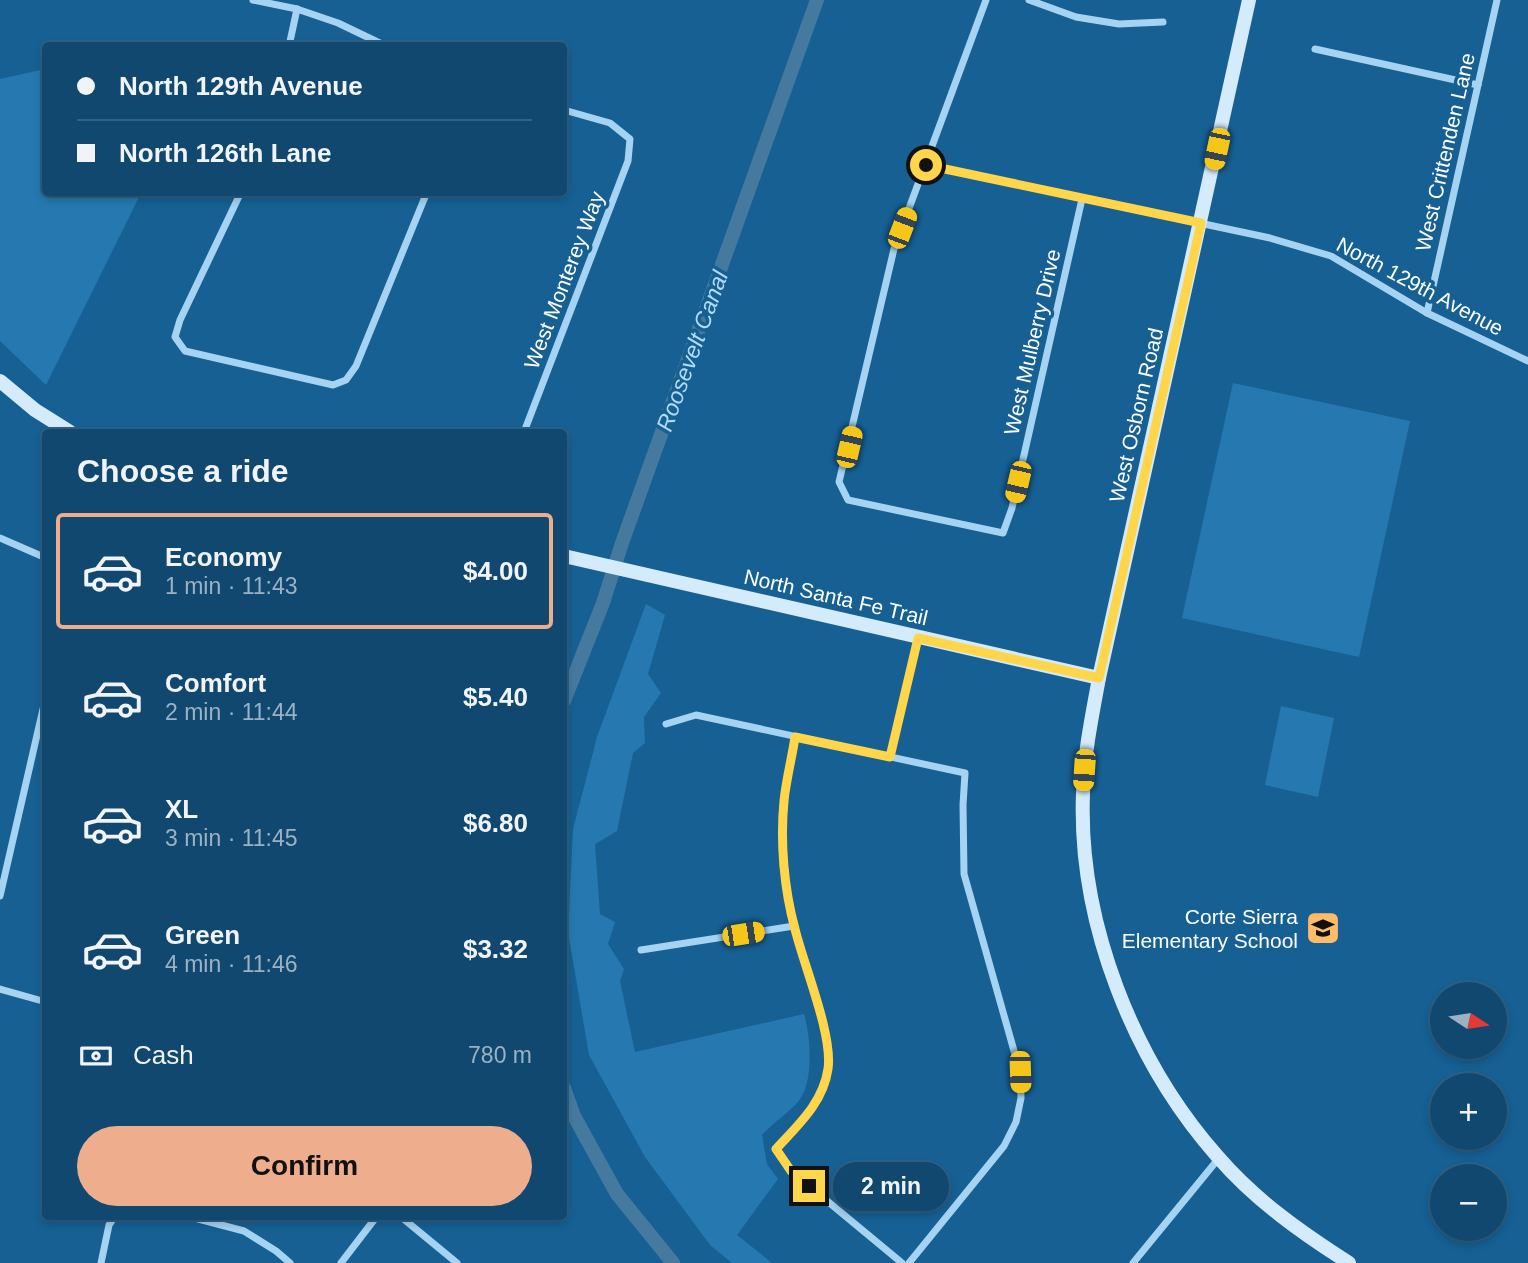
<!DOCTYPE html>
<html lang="en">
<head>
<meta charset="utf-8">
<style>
  body { margin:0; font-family:Helvetica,sans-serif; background:#1e5277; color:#f1f3f6; height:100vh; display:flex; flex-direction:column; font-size:26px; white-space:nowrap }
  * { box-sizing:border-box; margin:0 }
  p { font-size:23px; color:#9cb2c3 }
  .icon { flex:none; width:38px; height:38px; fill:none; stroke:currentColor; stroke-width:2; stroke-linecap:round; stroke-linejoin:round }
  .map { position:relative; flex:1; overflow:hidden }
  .panel { position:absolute; left:42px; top:429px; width:525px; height:791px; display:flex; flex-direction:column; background:#10486f; border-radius:7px; box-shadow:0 4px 10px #0003,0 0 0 2px #306082 }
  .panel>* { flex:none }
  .guide { position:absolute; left:42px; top:42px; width:525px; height:154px; border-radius:7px; box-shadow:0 4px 10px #0003,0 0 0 2px #306082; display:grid; align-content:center; height:154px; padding:0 35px; background:#10486f }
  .needle { width:46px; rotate:102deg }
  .buttons { position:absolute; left:1430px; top:982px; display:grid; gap:14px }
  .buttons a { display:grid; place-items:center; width:77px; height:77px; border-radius:50%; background:#10486f; box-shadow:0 4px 10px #0003,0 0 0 2px #306082; font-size:35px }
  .end { position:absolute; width:32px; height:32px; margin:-16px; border:9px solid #ffd54a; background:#111; box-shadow:0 0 0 4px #111 }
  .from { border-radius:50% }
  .bubble { position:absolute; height:49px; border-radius:24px; background:#10486f; box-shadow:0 4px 10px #0003,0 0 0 2px #306082; font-size:23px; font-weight:700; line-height:49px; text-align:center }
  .car { position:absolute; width:21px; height:42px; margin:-21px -10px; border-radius:9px; box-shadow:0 0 5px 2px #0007; background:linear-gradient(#f5c518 24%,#345 0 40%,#f5c518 0 76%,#345 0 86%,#f5c518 0) }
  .guide b { display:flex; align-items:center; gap:24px; height:66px; font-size:26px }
  .guide b+b { border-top:2px solid #306082 }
  .guide i { width:18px; height:18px; background:#f1f3f6 }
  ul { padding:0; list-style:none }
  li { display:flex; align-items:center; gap:21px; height:116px; margin:0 14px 10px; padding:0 21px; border:4px solid transparent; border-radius:7px }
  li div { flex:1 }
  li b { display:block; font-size:26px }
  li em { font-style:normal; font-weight:700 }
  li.on { border-color:#eead8d }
  li>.icon { width:63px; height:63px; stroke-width:1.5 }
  h2 { padding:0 35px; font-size:32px; line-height:84px }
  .pay { display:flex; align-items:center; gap:18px; height:77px; padding:0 35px; font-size:26px }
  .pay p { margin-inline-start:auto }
  .cta { display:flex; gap:14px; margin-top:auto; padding:14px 35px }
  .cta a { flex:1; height:80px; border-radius:42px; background:#eead8d; color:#111; font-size:28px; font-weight:700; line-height:80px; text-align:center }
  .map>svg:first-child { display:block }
  .green { fill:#2579b0 }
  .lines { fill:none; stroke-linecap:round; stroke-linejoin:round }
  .canal { stroke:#457a9e; stroke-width:14 }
  .street { stroke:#a5d3f1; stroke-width:7 }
  .secondary { stroke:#d4ebfc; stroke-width:14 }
  .route { stroke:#ffd54a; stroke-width:9 }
  .labels { text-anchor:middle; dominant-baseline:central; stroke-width:7; stroke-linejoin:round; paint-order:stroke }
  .street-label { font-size:21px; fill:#fff; stroke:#166094 }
  .poi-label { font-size:21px; fill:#fff; stroke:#166094; text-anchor:end }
  .water-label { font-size:23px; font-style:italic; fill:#b1dcf8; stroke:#166094 }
</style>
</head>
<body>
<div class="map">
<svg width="1528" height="1263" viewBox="0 0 1528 1263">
  <rect width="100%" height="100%" fill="#166094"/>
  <g class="green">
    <path d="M45,69l1,123 95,1 -95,192 -46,-44v-262z"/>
    <path d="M1233,383l177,38 -51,236 -177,-39z"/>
    <path d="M646,604l19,11 -17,59 13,19 -17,24 1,26 -12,10 -16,78 -22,13 5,70 15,8 -7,22 16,25 -4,12 15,71 169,-38c7,24 11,73 -9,91 -11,11 -23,19 -33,30l5,29 11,15 -41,56 35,28h-40l-22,-18 -65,-88 -56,-102 -21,-123 5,-103 24,-92z"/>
    <path d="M1281,706l53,12 -16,79 -53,-12z"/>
  </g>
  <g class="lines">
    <g class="canal">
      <path d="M564,701l39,-98 19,-60 195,-543"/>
      <path d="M564,1088l10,28 43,78 56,69"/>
    </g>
    <g class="street">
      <path d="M253,0l44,9 41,14 48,23"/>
      <path d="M986,0l-92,249 -55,233 9,18 155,33 9,-25 70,-309"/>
      <path d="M1029,0l47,17 43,7 44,-2"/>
      <path d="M289,46l8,-37"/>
      <path d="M1315,49l163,36"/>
      <path d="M926,165l344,73 61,18 96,57 101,48"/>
      <path d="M241,192l-61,128 -5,17 10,14 148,34 13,-5 10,-14 71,-174"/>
      <path d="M1427,313l70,-313"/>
      <path d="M524,432l104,-271 2,-22 -20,-16 -46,-13"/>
      <path d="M0,538l46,20"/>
      <path d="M666,724l30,-9 269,58 -2,32 1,69 56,198 1,26 -5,24 -12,24 -95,117"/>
      <path d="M795,737c-3,21 -9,43 -11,64 -3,42 0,88 11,128 9,37 38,106 33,140 -5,34 -30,56 -52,80l15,22 111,92"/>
      <path d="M890,757l28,-119"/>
      <path d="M0,896l46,-200"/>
      <path d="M641,950l153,-24"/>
      <path d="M0,989l46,13"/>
      <path d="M187,1216l57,15 32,20 14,12"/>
      <path d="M400,1216l57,47"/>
      <path d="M101,1263l8,-38 6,-9"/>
      <path d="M341,1263l36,-47"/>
      <path d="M1133,1263l86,-105"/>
    </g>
    <g class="secondary">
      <path d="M1249,0l-150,678c-7,38 -15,76 -16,115 -5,129 50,268 135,364 37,43 84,76 131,106"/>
      <path d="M0,381l35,29 35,22"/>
      <path d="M564,556l535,122"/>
    </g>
  </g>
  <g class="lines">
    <path class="route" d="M809,1186l-18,-15 -15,-22c22,-24 47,-46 52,-80 5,-34 -24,-103 -33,-140 -11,-40 -15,-87 -11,-128 2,-21 8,-43 11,-64l95,20 28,-119 181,40 102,-455 -275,-58"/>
  </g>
  <defs>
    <g id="school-square" transform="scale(1.75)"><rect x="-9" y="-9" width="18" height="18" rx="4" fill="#ffbb65" stroke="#166094"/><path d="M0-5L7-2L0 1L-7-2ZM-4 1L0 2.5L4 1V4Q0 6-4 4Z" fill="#111"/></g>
  </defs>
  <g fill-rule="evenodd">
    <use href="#school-square" x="1323" y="928"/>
  </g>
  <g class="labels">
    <g class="street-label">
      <text transform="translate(1445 152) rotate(-77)">West Crittenden Lane</text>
      <text transform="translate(564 280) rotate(-69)">West Monterey Way</text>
      <text transform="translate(1420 286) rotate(28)">North 129th Avenue</text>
      <text transform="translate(1032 342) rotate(-77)">West Mulberry Drive</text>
      <text transform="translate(1136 415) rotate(-77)">West Osborn Road</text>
      <text transform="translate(836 597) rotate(13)">North Santa Fe Trail</text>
    </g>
    <g class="poi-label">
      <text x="1298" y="916">Corte Sierra<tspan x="1298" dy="24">Elementary School</tspan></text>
    </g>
    <g class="water-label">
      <text transform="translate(692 351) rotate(-70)">Roosevelt Canal</text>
    </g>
  </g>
</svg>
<div class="buttons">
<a><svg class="needle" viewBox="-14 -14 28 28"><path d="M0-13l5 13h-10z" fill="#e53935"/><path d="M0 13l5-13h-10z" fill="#9cb2c3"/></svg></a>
<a>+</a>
<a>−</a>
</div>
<i class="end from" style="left:926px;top:165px"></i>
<i class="end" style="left:809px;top:1186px"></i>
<div class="bubble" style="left:833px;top:1162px;width:116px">2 min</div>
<i class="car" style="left:1217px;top:149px;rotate:192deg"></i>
<i class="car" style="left:902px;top:228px;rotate:21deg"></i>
<i class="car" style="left:849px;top:447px;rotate:13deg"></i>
<i class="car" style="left:1018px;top:482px;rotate:193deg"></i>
<i class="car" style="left:1084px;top:770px;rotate:184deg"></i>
<i class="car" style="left:743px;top:934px;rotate:81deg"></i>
<i class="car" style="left:1020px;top:1072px;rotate:178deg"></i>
<div class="guide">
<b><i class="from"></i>North 129th Avenue</b>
<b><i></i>North 126th Lane</b>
</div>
<section class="panel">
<h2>Choose a ride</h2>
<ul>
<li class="on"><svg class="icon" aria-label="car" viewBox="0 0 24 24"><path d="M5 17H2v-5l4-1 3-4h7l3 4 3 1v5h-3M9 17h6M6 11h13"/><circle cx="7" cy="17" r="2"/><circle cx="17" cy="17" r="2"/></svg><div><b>Economy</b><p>1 min · 11:43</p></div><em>$4.00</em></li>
<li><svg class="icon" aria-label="car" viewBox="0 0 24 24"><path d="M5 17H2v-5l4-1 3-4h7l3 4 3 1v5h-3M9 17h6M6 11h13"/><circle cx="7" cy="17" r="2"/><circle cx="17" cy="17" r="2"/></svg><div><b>Comfort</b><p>2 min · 11:44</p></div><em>$5.40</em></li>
<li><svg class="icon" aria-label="car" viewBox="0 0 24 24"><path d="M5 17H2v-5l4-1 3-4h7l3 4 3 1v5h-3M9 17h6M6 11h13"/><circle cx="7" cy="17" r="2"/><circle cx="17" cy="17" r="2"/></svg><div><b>XL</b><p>3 min · 11:45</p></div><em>$6.80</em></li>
<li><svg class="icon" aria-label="car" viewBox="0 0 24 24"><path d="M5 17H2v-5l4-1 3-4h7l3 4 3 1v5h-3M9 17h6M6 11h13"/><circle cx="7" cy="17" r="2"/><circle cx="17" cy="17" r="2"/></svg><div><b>Green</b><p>4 min · 11:46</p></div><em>$3.32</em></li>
</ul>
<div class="pay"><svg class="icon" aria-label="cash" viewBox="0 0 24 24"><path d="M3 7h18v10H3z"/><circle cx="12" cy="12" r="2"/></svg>Cash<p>780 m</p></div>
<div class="cta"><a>Confirm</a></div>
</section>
</div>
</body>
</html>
